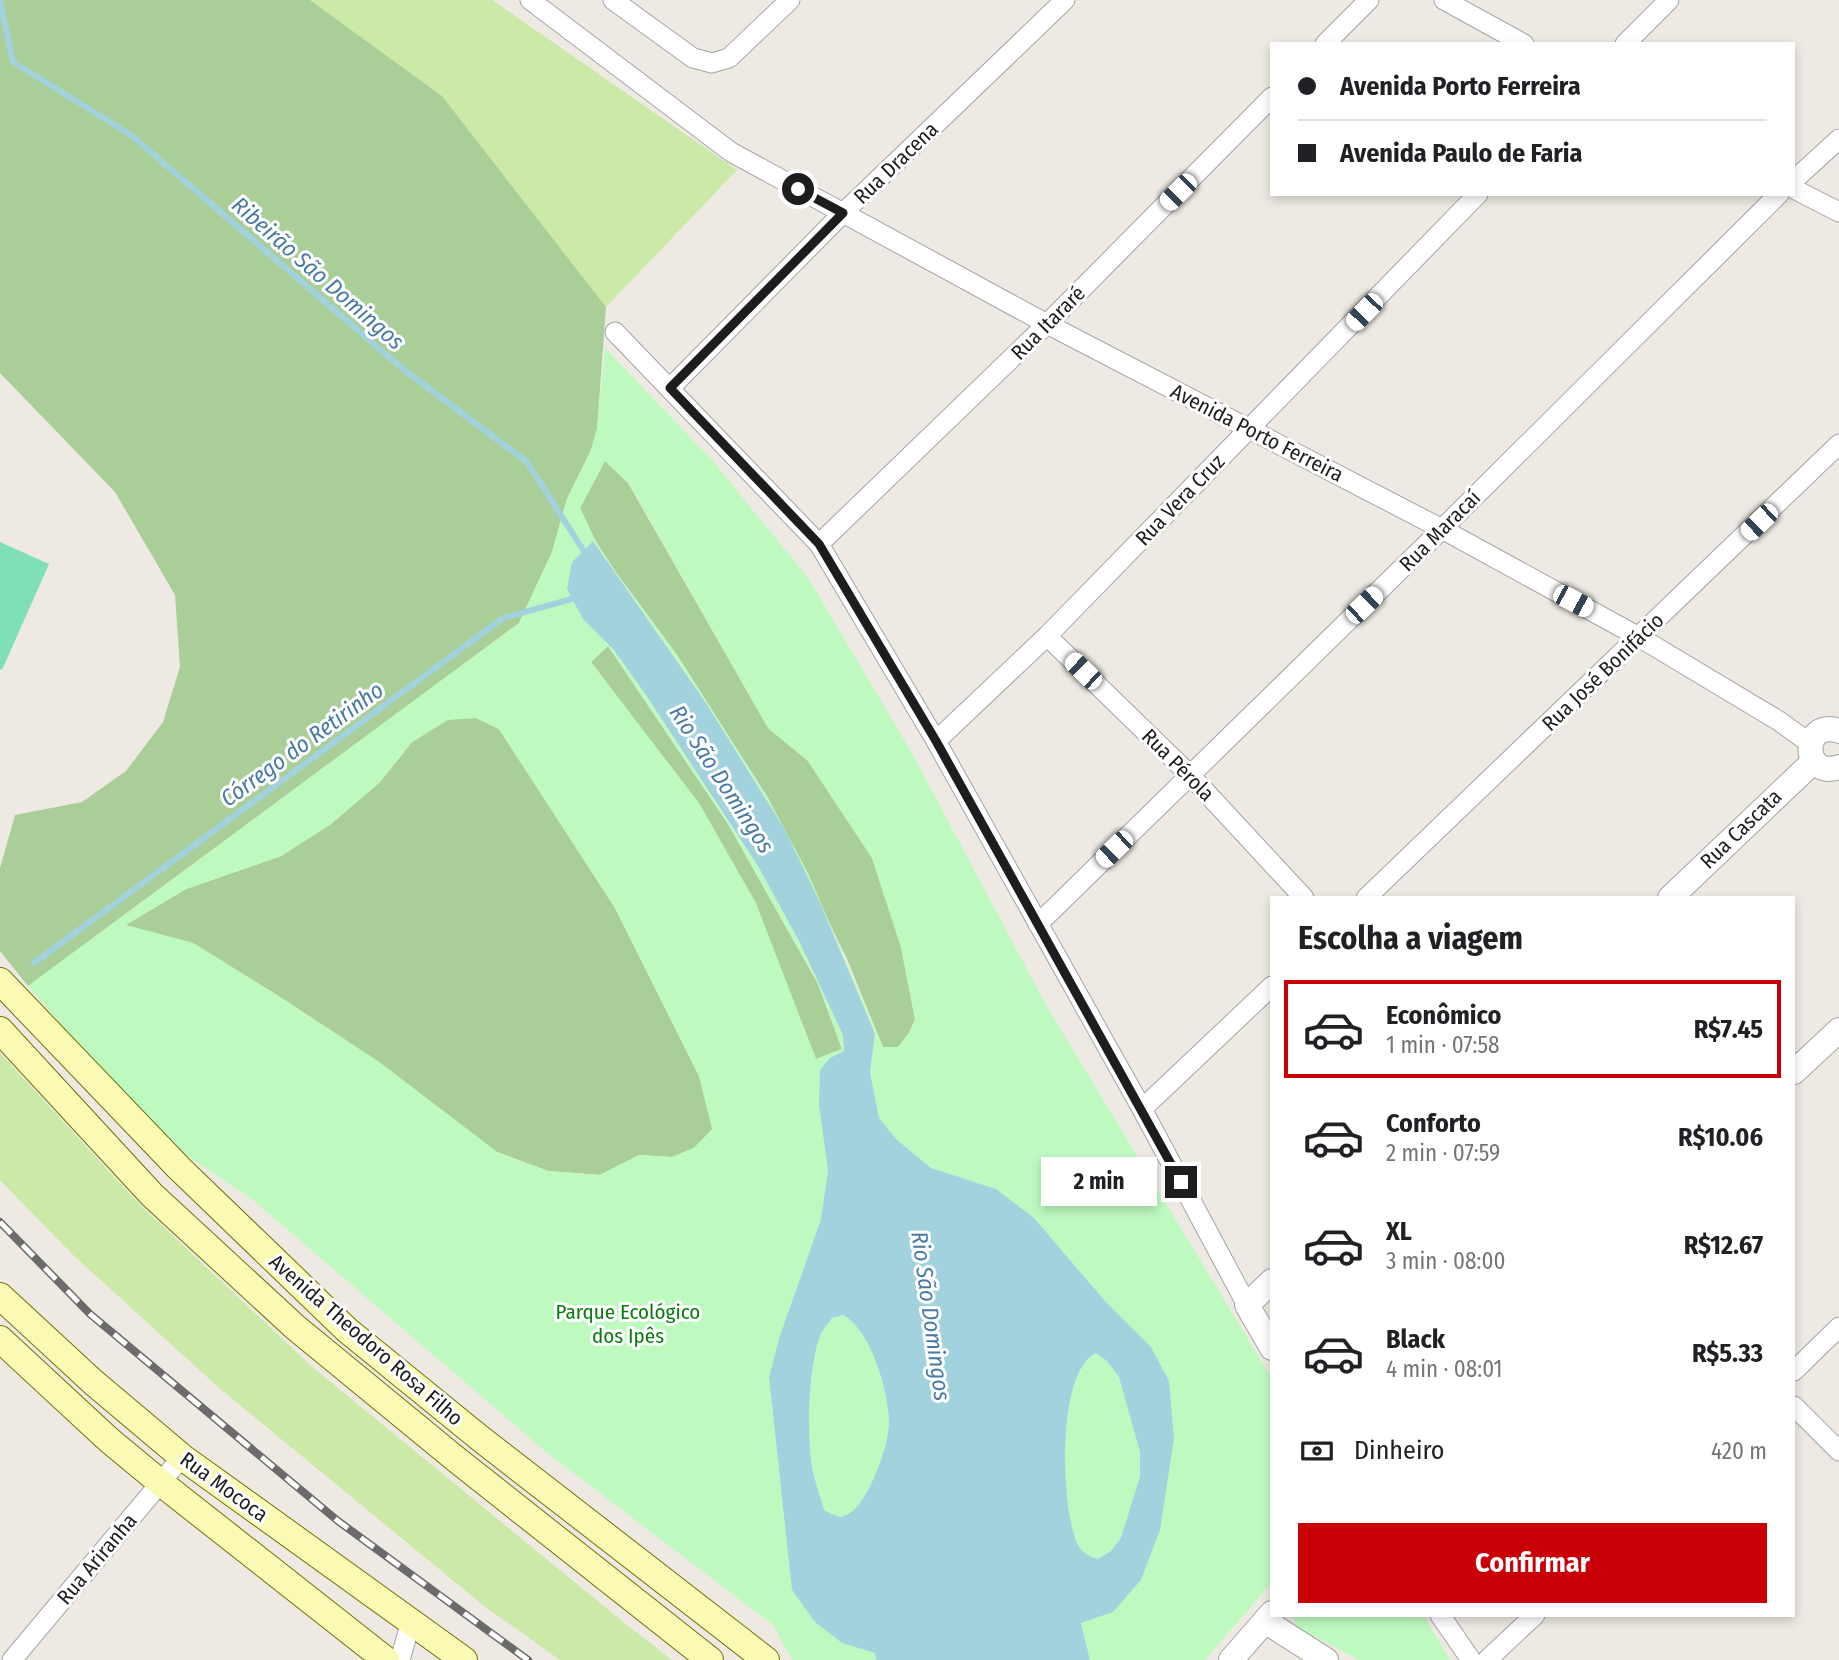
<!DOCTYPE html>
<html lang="pt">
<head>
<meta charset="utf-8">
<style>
  body { margin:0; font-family:"Fira Sans Condensed",sans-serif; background:#f2f2f2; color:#202124; height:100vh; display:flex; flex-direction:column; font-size:26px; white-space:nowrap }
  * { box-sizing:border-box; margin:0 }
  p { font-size:23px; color:#757577 }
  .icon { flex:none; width:38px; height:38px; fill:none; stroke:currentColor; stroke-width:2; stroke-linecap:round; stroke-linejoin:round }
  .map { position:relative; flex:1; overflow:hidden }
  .side { position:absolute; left:1270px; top:896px; width:525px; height:721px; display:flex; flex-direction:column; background:#fff; border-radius:0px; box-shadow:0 4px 10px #0003 }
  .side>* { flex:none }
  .hud { position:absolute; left:1270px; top:42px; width:525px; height:154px; border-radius:0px; box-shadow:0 4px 10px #0003; display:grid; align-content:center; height:154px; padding:0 28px; background:#fff }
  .end { position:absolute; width:32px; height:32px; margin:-16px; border:9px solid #1d1d1d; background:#fff; box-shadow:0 0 0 4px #fff }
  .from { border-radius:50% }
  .bubble { position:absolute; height:49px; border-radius:0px; background:#fff; box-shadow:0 4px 10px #0003; font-size:23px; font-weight:700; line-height:49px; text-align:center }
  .car { position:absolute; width:21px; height:42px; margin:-21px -10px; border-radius:9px; box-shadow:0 0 5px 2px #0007; background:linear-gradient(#fff 24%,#345 0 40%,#fff 0 76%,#345 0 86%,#fff 0) }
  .hud b { display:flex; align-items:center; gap:24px; height:66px; font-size:26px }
  .hud b+b { border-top:2px solid #e0e0e0 }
  .hud i { width:18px; height:18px; background:#202124 }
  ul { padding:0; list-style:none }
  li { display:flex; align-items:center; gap:21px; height:98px; margin:0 14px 10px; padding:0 14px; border:4px solid transparent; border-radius:0px }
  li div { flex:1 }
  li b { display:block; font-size:26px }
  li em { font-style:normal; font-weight:700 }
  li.current { border-color:#ca0009 }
  li>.icon { width:63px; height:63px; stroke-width:1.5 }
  h2 { padding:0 28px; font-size:32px; line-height:84px }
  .pay { display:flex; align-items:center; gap:18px; height:77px; padding:0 28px; font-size:26px }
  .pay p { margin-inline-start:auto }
  .action { display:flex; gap:14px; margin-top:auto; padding:14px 28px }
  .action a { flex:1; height:80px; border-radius:0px; background:#ca0009; color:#fff; font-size:28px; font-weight:700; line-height:80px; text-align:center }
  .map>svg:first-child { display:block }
  .grass { fill:#cbeaa7 }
  .forest { fill:#aace97 }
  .park { fill:#befac0; fill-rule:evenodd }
  .pitch { fill:#7fdfb5 }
  .water { fill:#a2d2dd; fill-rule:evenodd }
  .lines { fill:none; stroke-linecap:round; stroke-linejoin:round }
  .stream { stroke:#a2d2dd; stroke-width:6 }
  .minor-casing { stroke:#a4a4a4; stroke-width:21 }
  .tertiary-casing { stroke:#a4a4a4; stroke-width:26 }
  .secondary-casing { stroke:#6d7404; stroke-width:28 }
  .minor { stroke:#fff; stroke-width:19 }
  .tertiary { stroke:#fff; stroke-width:24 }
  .secondary { stroke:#fafab5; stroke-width:26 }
  .rail-casing { stroke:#6b6b6b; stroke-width:8 }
  .rail { stroke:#fff; stroke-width:5; stroke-dasharray:16; stroke-linecap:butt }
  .route { stroke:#1d1d1d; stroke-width:9 }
  .labels { text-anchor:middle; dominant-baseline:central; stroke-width:6; stroke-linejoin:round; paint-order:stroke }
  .street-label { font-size:21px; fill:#1d1d1d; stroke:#fff }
  .park-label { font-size:21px; fill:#0a7c0e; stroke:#fff }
  .water-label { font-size:23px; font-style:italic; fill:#467aa5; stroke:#fff }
</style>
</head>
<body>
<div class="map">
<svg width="1839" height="1660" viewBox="0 0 1839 1660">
  <rect width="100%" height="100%" fill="#eeeae3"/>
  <g class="grass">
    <path d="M310,0h182l245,170 -131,137 -164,-211z"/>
    <path d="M0,1053l140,152 170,160 312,256 50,39h-112l-76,-54 -266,-219 -146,-133 -72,-74z"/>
  </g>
  <g class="forest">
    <path d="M0,0h310l132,96 164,211 -9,122 -6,21 -24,49 -15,53 -33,71 -491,363 -28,-35v-83l15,-53 67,-13 44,-31 37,-49 17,-55 -5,-72 -60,-103 -115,-119z"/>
    <path d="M605,461l23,22 140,245 40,33 64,97 29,89 14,72 -6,14 -11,14h-15l-36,-88 -79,-161 -91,-143 -62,-84 -20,-31 -15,-32z"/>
    <path d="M608,646l120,178 90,160 24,65 -26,10 -26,-66 -171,-294 -28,-37z"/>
    <path d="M476,718l23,11 116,179 84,168 14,53 -19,19 -22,9 -33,-2 -39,20 -52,-4 -51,-19 -118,-90 -99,-65 -87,-54 -68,-18 61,-36 95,-33 50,-32 49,-42 32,-40 36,-23z"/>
  </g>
  <g class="park">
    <path d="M605,348l107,112 97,119 104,176 133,250 226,374v203l-67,78h-115l-9,-37 60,-44 10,-232 -155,-158 -65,-21 -35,-29 -17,-21 -9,-46 5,-38 -54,-129 -36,-74 -79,-128 -113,-162 -21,21 11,57 30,30 33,46 112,171 42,77 43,92 1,16 -14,7 -5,80 3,33 -7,48 -21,58 -31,100 23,213 50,53 33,10 1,7h-84l-19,-35 -227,-173 -293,-252 -64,-43 -76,-72 -85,-99 491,-363 33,-71 15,-53 24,-49 6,-21zM605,461l24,22 139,245 40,33 64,97 29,89 14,72 -6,14 -11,14h-15l-75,-174 -40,-75 -91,-143 -62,-84 -20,-31 -15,-32zM608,646l120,178 90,160 24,65 -26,10 -60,-156 -57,-100 -108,-141zM476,718l23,11 116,179 84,168 13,53 -18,19 -22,9 -33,-2 -39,20 -52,-4 -51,-19 -118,-90 -99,-65 -87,-54 -67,-18 60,-36 95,-33 50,-32 49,-42 32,-40 36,-22z"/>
    <path d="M843,1315c28,15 45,75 46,106 1,22 -22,89 -45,95 -7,2 -14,-3 -20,-6 -4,-14 -9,-28 -12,-42 -5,-34 -4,-100 8,-132 2,-6 8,-12 12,-18z"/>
    <path d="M1097,1353l10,8 12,16 21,75v24l-19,62 -10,13 -13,8c-10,-3 -16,-6 -21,-16 -16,-35 -21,-171 20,-190z"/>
    <path d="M1292,1615h131l27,45h-91l-62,-33z"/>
  </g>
  <path class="pitch" d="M0,542l49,22 -47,106 -2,-1z"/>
  <path class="water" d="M593,541l113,162 79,127 36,75 54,129 -5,38 9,46 17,21 35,29 65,21 38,29 71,83 46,46 18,34 5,57 -14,92 -19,50 -28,32 -32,11 9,37h-214l-1,-7 -33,-10 -27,-21 -23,-32 -23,-213 11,-41 41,-117 7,-48 -9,-67 1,-34 10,-12 14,-7 -1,-16 -43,-92 -42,-77 -112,-171 -33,-46 -30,-30 -16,-30 5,-27zM843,1315c28,15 45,75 46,106 1,22 -22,89 -45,95 -7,2 -14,-3 -20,-6 -4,-14 -9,-28 -12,-43 -5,-33 -4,-99 8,-131 2,-6 8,-12 12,-18zM1096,1353l11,8 12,16 21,75v24l-19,62 -10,13 -13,8c-10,-3 -16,-6 -21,-16 -16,-35 -21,-171 19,-190z"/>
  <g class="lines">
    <g class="stream">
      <path d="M0,0l13,62 118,73 272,234 124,93 60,94"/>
      <path d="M34,963l469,-345 76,-21"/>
    </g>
    <g class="minor-casing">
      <g id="minor">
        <path d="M530,0l201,152 316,172 395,205 197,108 140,84 32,23"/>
        <path d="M613,0l80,58 19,5 17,-5 61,-58"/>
        <path d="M1444,0l80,44"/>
        <path d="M1325,44l44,-44"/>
        <path d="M1625,44l44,-44"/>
        <path d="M1794,180l45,-41"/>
        <path d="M1794,189l45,23"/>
        <path d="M615,332l204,212 117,197 206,368 105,196"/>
        <path d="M670,388l173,-175 222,-213"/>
        <path d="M819,544l228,-220 225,-227"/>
        <path d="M1047,636l143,139 114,123"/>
        <path d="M936,741l111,-105 431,-442"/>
        <path d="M1366,898l473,-454"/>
        <path d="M1038,924l404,-395 337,-335"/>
        <path d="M1142,1109l130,-123"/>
        <path d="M1794,1371l45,-44"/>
        <path d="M1794,1406l45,45"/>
        <path d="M1440,1615l31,45"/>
        <path d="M12,1660l170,-203"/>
        <path d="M400,1660l11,-39"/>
        <path d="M1487,1660l48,-45"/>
      </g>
    </g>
    <g class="tertiary-casing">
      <g id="tertiary">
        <path d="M1839,731c-38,-13 -38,49 0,36"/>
        <path d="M1670,898l144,-137"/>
        <path d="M1794,1072l45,-42"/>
        <path d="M1272,1281l-25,24 25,43"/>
        <path d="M1265,1621l61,39"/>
        <path d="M1231,1660l41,-47"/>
      </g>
    </g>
    <g class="secondary-casing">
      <g id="secondary">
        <path d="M0,981l179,187 168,162 134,109 285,221"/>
        <path d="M0,1030l152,165 143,132 162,133 253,200"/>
        <path d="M0,1296l93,86 89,75 282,203"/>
        <path d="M0,1339l109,101 52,43 225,177"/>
      </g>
    </g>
    <use href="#minor" class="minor"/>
    <use href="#tertiary" class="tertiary"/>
    <use href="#secondary" class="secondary"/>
    <g class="rail-casing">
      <path id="rail" d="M0,1222l90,92 248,207 190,139"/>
    </g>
    <use href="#rail" class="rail"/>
  </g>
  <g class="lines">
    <path class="route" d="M798,189l45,24 -173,175 149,156 117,197 245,441"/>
  </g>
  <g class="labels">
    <g class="street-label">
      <text transform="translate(896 163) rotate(-44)">Rua Dracena</text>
      <text transform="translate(1048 323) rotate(-45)">Rua Itararé</text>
      <text transform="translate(1257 433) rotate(27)">Avenida Porto Ferreira</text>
      <text transform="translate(1180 500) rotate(-46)">Rua Vera Cruz</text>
      <text transform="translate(1440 531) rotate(-45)">Rua Maracaí</text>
      <text transform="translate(1603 672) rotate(-44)">Rua José Bonifácio</text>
      <text transform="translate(1178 765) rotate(45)">Rua Pérola</text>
      <text transform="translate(1741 829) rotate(-44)">Rua Cascata</text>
      <text transform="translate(366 1340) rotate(41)">Avenida Theodoro Rosa Filho</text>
      <text transform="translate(224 1487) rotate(36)">Rua Mococa</text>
      <text transform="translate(97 1559) rotate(-50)">Rua Ariranha</text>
    </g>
    <g class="park-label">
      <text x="628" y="1312">Parque Ecológico<tspan x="628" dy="24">dos Ipês</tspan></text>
    </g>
    <g class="water-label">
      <text transform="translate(318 273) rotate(41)">Ribeirão São Domingos</text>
      <text transform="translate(302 744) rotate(-36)">Córrego do Retirinho</text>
      <text transform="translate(722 779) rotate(57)">Rio São Domingos</text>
      <text transform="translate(931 1316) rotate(82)">Rio São Domingos</text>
    </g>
  </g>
</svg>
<i class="end from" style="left:798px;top:189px"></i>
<i class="end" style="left:1181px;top:1182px"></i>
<div class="bubble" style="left:1041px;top:1157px;width:116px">2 min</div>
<i class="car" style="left:1178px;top:192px;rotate:225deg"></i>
<i class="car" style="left:1364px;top:312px;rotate:224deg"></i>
<i class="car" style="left:1759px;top:522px;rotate:226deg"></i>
<i class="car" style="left:1573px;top:601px;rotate:118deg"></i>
<i class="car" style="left:1364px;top:605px;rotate:46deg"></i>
<i class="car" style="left:1083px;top:671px;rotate:314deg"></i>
<i class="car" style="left:1114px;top:849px;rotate:226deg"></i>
<div class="hud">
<b><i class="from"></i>Avenida Porto Ferreira</b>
<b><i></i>Avenida Paulo de Faria</b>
</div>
<section class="side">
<h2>Escolha a viagem</h2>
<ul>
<li class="current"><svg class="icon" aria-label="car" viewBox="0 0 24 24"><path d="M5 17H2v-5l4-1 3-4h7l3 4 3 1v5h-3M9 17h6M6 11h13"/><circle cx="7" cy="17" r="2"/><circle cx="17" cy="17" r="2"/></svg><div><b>Econômico</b><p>1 min · 07:58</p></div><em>R$7.45</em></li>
<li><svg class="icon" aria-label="car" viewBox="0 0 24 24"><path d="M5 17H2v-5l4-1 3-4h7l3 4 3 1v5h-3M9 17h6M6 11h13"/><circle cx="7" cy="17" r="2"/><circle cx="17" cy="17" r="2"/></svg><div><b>Conforto</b><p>2 min · 07:59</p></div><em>R$10.06</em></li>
<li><svg class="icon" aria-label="car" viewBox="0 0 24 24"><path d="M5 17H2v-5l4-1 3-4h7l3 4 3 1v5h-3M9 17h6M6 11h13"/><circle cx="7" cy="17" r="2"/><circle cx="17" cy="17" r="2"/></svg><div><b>XL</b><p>3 min · 08:00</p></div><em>R$12.67</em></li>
<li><svg class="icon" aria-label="car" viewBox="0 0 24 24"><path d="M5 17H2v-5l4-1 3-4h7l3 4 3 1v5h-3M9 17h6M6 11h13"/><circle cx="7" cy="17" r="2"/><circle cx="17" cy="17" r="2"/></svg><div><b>Black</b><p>4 min · 08:01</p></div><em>R$5.33</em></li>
</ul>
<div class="pay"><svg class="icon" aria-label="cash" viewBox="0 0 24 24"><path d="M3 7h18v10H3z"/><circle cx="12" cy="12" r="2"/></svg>Dinheiro<p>420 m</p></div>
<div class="action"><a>Confirmar</a></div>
</section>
</div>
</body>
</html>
